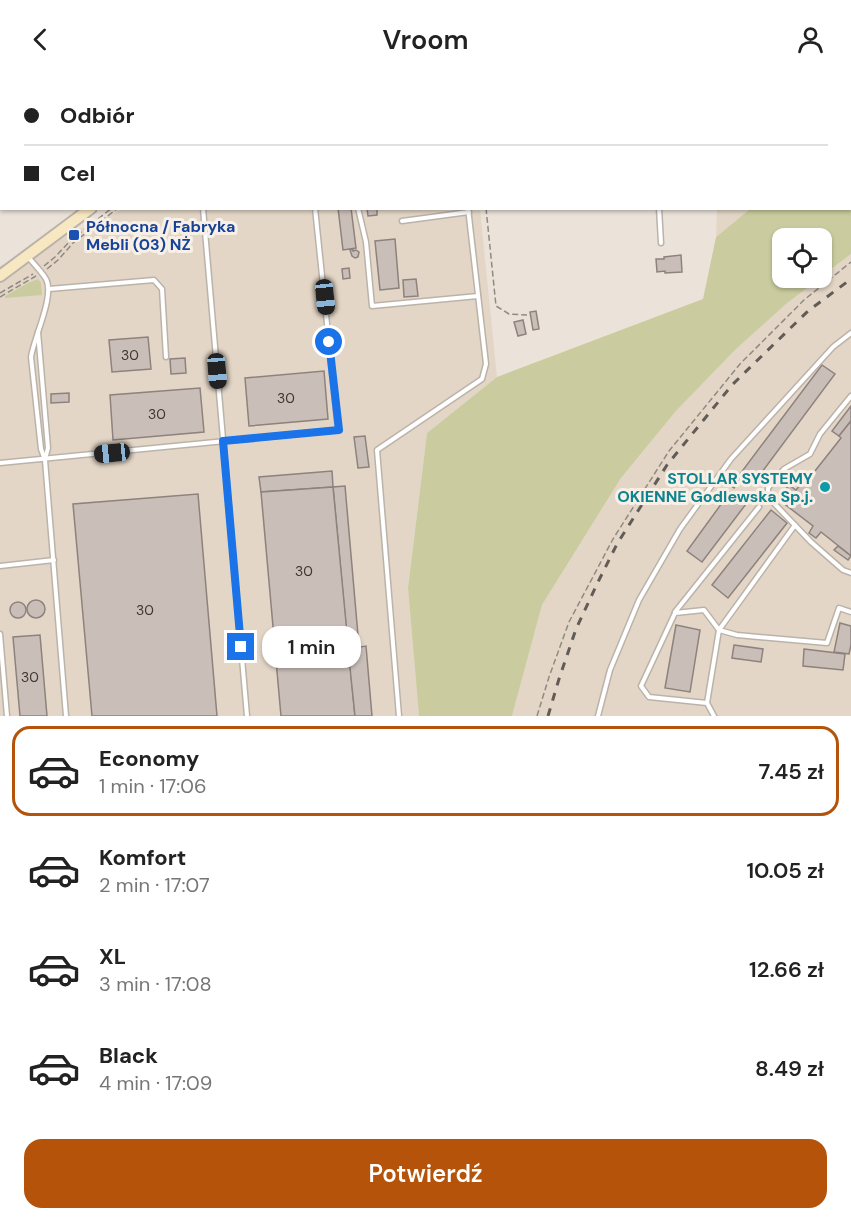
<!DOCTYPE html>
<html lang="pl">
<head>
<meta charset="utf-8">
<style>
  body { margin:0; font-family:"DM Sans",sans-serif; background:#f6f6f6; color:#222; height:100vh; display:flex; flex-direction:column; font-size:22px; white-space:nowrap }
  * { box-sizing:border-box; margin:0 }
  p { font-size:20px; color:#767676 }
  .icon { flex:none; width:33px; height:33px; fill:none; stroke:currentColor; stroke-width:2; stroke-linecap:round; stroke-linejoin:round }
  .map { position:relative; height:638px; overflow:hidden }
  .drawer { display:flex; flex-direction:column; background:#fff; flex:1 }
  .drawer>* { flex:none }
  .guide { position:absolute; left:0px; top:0px; width:852px; height:132px; box-shadow:0 2px 4px #0004; display:grid; align-content:center; height:132px; padding:0 24px; background:#fff }
  .buttons { position:absolute; left:772px; top:150px; display:grid; gap:12px }
  .buttons a { display:grid; place-items:center; width:60px; height:60px; border-radius:12px; background:#fff; box-shadow:0 2px 4px #0004; font-size:30px }
  .end { position:absolute; width:27px; height:27px; margin:-14px; border:8px solid #1a73e8; background:#fff; box-shadow:0 0 0 3px #fff }
  .from { border-radius:50% }
  .bubble { position:absolute; height:42px; border-radius:18px; background:#fff; box-shadow:0 2px 4px #0004; font-size:20px; font-weight:600; line-height:42px; text-align:center }
  .car { position:absolute; width:18px; height:36px; margin:-18px -9px; border-radius:8px; box-shadow:0 0 4px 2px #0007; background:linear-gradient(#222 24%,#8ab4d8 0 40%,#222 0 76%,#8ab4d8 0 86%,#222 0) }
  .guide b { display:flex; align-items:center; gap:21px; height:57px; font-size:22px }
  .guide b+b { border-top:2px solid #e0e0e0 }
  .guide i { width:15px; height:15px; background:#222 }
  ul { padding:10px 0 0; list-style:none }
  li { display:flex; align-items:center; gap:18px; height:90px; margin:0 12px 9px; padding:0 12px; border:3px solid transparent; border-radius:18px }
  li div { flex:1 }
  li b { display:block; font-size:22px }
  li em { font-style:normal; font-weight:600 }
  li.selected { border-color:#b45309 }
  li>.icon { width:54px; height:54px; stroke-width:1.5 }
  .action { display:flex; gap:12px; margin-top:auto; padding:12px 24px }
  .action a { flex:1; height:69px; border-radius:18px; background:#b45309; color:#fff; font-size:24px; font-weight:600; line-height:69px; text-align:center }
  header { display:flex; justify-content:space-between; align-items:center; height:78px; padding:0 24px; background:#fff; font-size:27px; font-weight:600 }
  .map>svg:first-child { display:block }
  .built { fill:#e3d6c6 }
  .green { fill:#cacc9f }
  .building { fill:#cabeb9; stroke:#8d827d; stroke-width:1.5 }
  .lines { fill:none; stroke-linecap:round; stroke-linejoin:round }
  .lane-casing { stroke:#bbb3aa; stroke-width:7 }
  .secondary-casing { stroke:#bbb3aa; stroke-width:14 }
  .path { stroke:#908a83; stroke-width:1.5; stroke-dasharray:6 3; stroke-linecap:butt }
  .lane { stroke:#fff; stroke-width:4 }
  .secondary { stroke:#f8e8c2; stroke-width:10 }
  .rail { stroke:#615c57; stroke-width:3; stroke-dasharray:8 8; stroke-linecap:butt }
  .route { stroke:#1a73e8; stroke-width:8 }
  .transit-dot { fill:#1a4fb4; stroke:#f8f0e6; stroke-width:2 }
  .culture-dot { fill:#0f9aa8; stroke:#f8f0e6; stroke-width:2 }
  .labels { text-anchor:middle; dominant-baseline:central; stroke-width:6; stroke-linejoin:round; paint-order:stroke }
  .number-label { font-size:14px; fill:#3d3834 }
  .transit-label { font-size:16px; font-weight:bold; fill:#164399; stroke:#f8f0e6; text-anchor:start }
  .culture-label { font-size:16px; font-weight:bold; fill:#0d838f; stroke:#f8f0e6; text-anchor:end }
</style>
</head>
<body>
<header><svg class="icon" aria-label="back" viewBox="0 0 24 24"><path d="M15 5l-7 7 7 7"/></svg>Vroom<svg class="icon" aria-label="person" viewBox="0 0 24 24"><circle cx="12" cy="8" r="4"/><path d="M4 21q1-7 8-7t8 7"/></svg></header>
<div class="map">
<svg width="851" height="638" viewBox="0 0 851 638">
  <rect width="100%" height="100%" fill="#ebe3d9"/>
  <g class="built">
    <path d="M123,131h357l17,168 -70,56 -19,155 11,128h-419v-450z"/>
    <path d="M717,131h33l-34,28z"/>
    <path d="M851,176v462h-339l30,-111 79,-127 55,-67 59,-61 51,-46z"/>
  </g>
  <g class="green">
    <path d="M851,62v114l-29,22v-38h-39v40h37l-34,26 -51,46 -59,61 -55,67 -79,127 -30,111h-93l-11,-128 19,-155 70,-56 206,-78 13,-62 34,-28 100,-1z"/>
    <path d="M38,201l3,4 1,12 -37,3v-2l23,-13z"/>
  </g>
  <g class="building">
    <rect x="400" y="0" width="42" height="2"/>
    <path d="M338,130h13l5,40 -13,2z"/>
    <path d="M367,130h10v7l-9,1z"/>
    <path d="M395,161l4,49 -19,2 -5,-49z"/>
    <path d="M353,171v2l3,-1 3,2 -1,5 -3,1 -3,-2 -2,-6z"/>
    <path d="M681,177l1,17 -17,1v-2l-8,1 -1,-13h8v-2z"/>
    <path d="M349,190l1,10 -7,1 -1,-10z"/>
    <path d="M416,201l2,17 -14,1 -1,-17z"/>
    <path d="M536,233l3,18 -6,1 -3,-18z"/>
    <path d="M523,242l3,14 -8,2 -4,-14z"/>
    <path d="M148,259l3,32 -39,3 -3,-32z"/>
    <path d="M185,280l1,15 -15,1 -1,-15z"/>
    <path d="M822,287l13,9 -82,110 -13,-10z"/>
    <path d="M324,293l4,48 -79,7 -4,-48z"/>
    <path d="M200,310l4,44 -91,8 -3,-45z"/>
    <path d="M69,315v9l-18,1v-9z"/>
    <path d="M851,328v15l-12,15 -7,-5z"/>
    <path d="M851,343v133l-1,1 -29,-23 -5,6 -7,-5 4,-7 -35,-27 11,-14 7,5 13,-15 2,1 30,-38 -2,-2z"/>
    <path d="M365,358l4,31 -11,1 -4,-31z"/>
    <path d="M332,393l1,16 -72,5 -2,-15z"/>
    <path d="M733,396l7,5 -6,9 -8,-6z"/>
    <path d="M345,408l14,161 -11,2 -15,-162z"/>
    <path d="M333,409l22,229h-74l-20,-224z"/>
    <path d="M730,414l16,12 -44,58 -15,-11z"/>
    <path d="M198,416l19,222h-125l-19,-212z"/>
    <path d="M771,432l16,13 -59,75 -16,-13z"/>
    <path d="M838,468l13,10 -3,4 -14,-10z"/>
    <circle cx="36" cy="531" r="9"/>
    <circle cx="18" cy="532" r="8"/>
    <path d="M840,545l11,3v19l-2,9 -15,-2z"/>
    <path d="M676,547l24,5 -10,62 -25,-4z"/>
    <path d="M40,557l7,81h-27l-7,-79z"/>
    <path d="M734,567l29,4 -2,13 -29,-4z"/>
    <path d="M366,568l6,70h-17l-7,-67z"/>
    <path d="M804,571l41,5 -2,16 -40,-4z"/>
  </g>
  <g class="lines">
    <g class="lane-casing">
      <g id="lane">
        <path d="M650,0v2"/>
        <path d="M753,2l1,-2"/>
        <path d="M203,130l44,508"/>
        <path d="M358,130l8,34 6,64 106,-10"/>
        <path d="M659,130l2,35"/>
        <path d="M402,143l67,-9"/>
        <path d="M28,179c6,7 13,14 18,22 9,17 -12,58 -15,78l10,92 4,11 21,256"/>
        <path d="M49,211l105,-9 8,9 4,68"/>
        <path d="M38,254l10,116 -3,11"/>
        <path d="M851,318l-31,38 -10,20 -26,15 -16,19v9l43,45 32,28 8,3"/>
        <path d="M0,385l338,-33 -23,-222"/>
        <path d="M0,488l54,-6"/>
        <path d="M675,534l84,-105"/>
        <path d="M0,556l7,82"/>
        <path d="M707,625l-58,-6 -8,-11 34,-73 29,-3 15,20 18,5 90,8 12,-35 12,4"/>
        <path d="M399,638l-22,-266 105,-71 4,-15 -18,-156"/>
        <path d="M598,638l12,-46 29,-70 41,-71 51,-70 102,-112 18,-14"/>
        <path d="M714,638l-7,-13 12,-73 76,-105"/>
      </g>
    </g>
    <g class="secondary-casing">
      <g id="secondary">
        <path d="M256,2l2,-2"/>
        <path d="M0,198l91,-68"/>
      </g>
    </g>
    <g class="path">
      <path d="M466,0v2"/>
      <path d="M486,130l10,98 13,8 18,1"/>
      <path d="M44,188l11,-9 16,-17 41,-32"/>
      <path d="M47,191l11,-9 15,-17 45,-35"/>
      <path d="M0,215l33,-19"/>
      <path d="M0,219l36,-21"/>
      <path d="M537,638l12,-39 20,-55 44,-83 56,-88 71,-87 64,-64 47,-38"/>
    </g>
    <use href="#lane" class="lane"/>
    <use href="#secondary" class="secondary"/>
    <path class="rail" d="M548,638l11,-37 17,-50 21,-45 20,-40 50,-79 65,-80 76,-74 43,-32"/>
  </g>
  <g class="lines">
    <path class="route" d="M241,569l-18,-206 116,-11 -10,-88"/>
  </g>
  <rect class="transit-dot" x="68" y="151" width="12" height="12" rx="3"/>
  <circle class="culture-dot" cx="825" cy="409" r="6"/>
  <g class="labels">
    <g class="number-label">
      <text x="130" y="277">30</text>
      <text x="286" y="320">30</text>
      <text x="157" y="336">30</text>
      <text x="304" y="493">30</text>
      <text x="145" y="532">30</text>
      <text x="30" y="599">30</text>
    </g>
    <g class="transit-label">
      <text x="86" y="148">Północna / Fabryka<tspan x="86" dy="18">Mebli (03) NŻ</tspan></text>
    </g>
    <g class="culture-label">
      <text x="813" y="400">STOLLAR SYSTEMY<tspan x="813" dy="18">OKIENNE Godlewska Sp.j.</tspan></text>
    </g>
  </g>
</svg>
<div class="buttons">
<a><svg class="icon" aria-label="locate" viewBox="0 0 24 24"><circle cx="12" cy="12" r="6"/><path d="M12 2v4M12 18v4M2 12h4M18 12h4"/></svg></a>
</div>
<i class="end from" style="left:329px;top:264px"></i>
<i class="end" style="left:241px;top:569px"></i>
<div class="bubble" style="left:262px;top:548px;width:99px">1 min</div>
<i class="car" style="left:325px;top:219px;rotate:174deg"></i>
<i class="car" style="left:217px;top:293px;rotate:175deg"></i>
<i class="car" style="left:112px;top:375px;rotate:264deg"></i>
<div class="guide">
<b><i class="from"></i>Odbiór</b>
<b><i></i>Cel</b>
</div>
</div>
<section class="drawer">
<ul>
<li class="selected"><svg class="icon" aria-label="car" viewBox="0 0 24 24"><path d="M5 17H2v-5l4-1 3-4h7l3 4 3 1v5h-3M9 17h6M6 11h13"/><circle cx="7" cy="17" r="2"/><circle cx="17" cy="17" r="2"/></svg><div><b>Economy</b><p>1 min · 17:06</p></div><em>7.45 zł</em></li>
<li><svg class="icon" aria-label="car" viewBox="0 0 24 24"><path d="M5 17H2v-5l4-1 3-4h7l3 4 3 1v5h-3M9 17h6M6 11h13"/><circle cx="7" cy="17" r="2"/><circle cx="17" cy="17" r="2"/></svg><div><b>Komfort</b><p>2 min · 17:07</p></div><em>10.05 zł</em></li>
<li><svg class="icon" aria-label="car" viewBox="0 0 24 24"><path d="M5 17H2v-5l4-1 3-4h7l3 4 3 1v5h-3M9 17h6M6 11h13"/><circle cx="7" cy="17" r="2"/><circle cx="17" cy="17" r="2"/></svg><div><b>XL</b><p>3 min · 17:08</p></div><em>12.66 zł</em></li>
<li><svg class="icon" aria-label="car" viewBox="0 0 24 24"><path d="M5 17H2v-5l4-1 3-4h7l3 4 3 1v5h-3M9 17h6M6 11h13"/><circle cx="7" cy="17" r="2"/><circle cx="17" cy="17" r="2"/></svg><div><b>Black</b><p>4 min · 17:09</p></div><em>8.49 zł</em></li>
</ul>
<div class="action"><a>Potwierdź</a></div>
</section>
</body>
</html>
